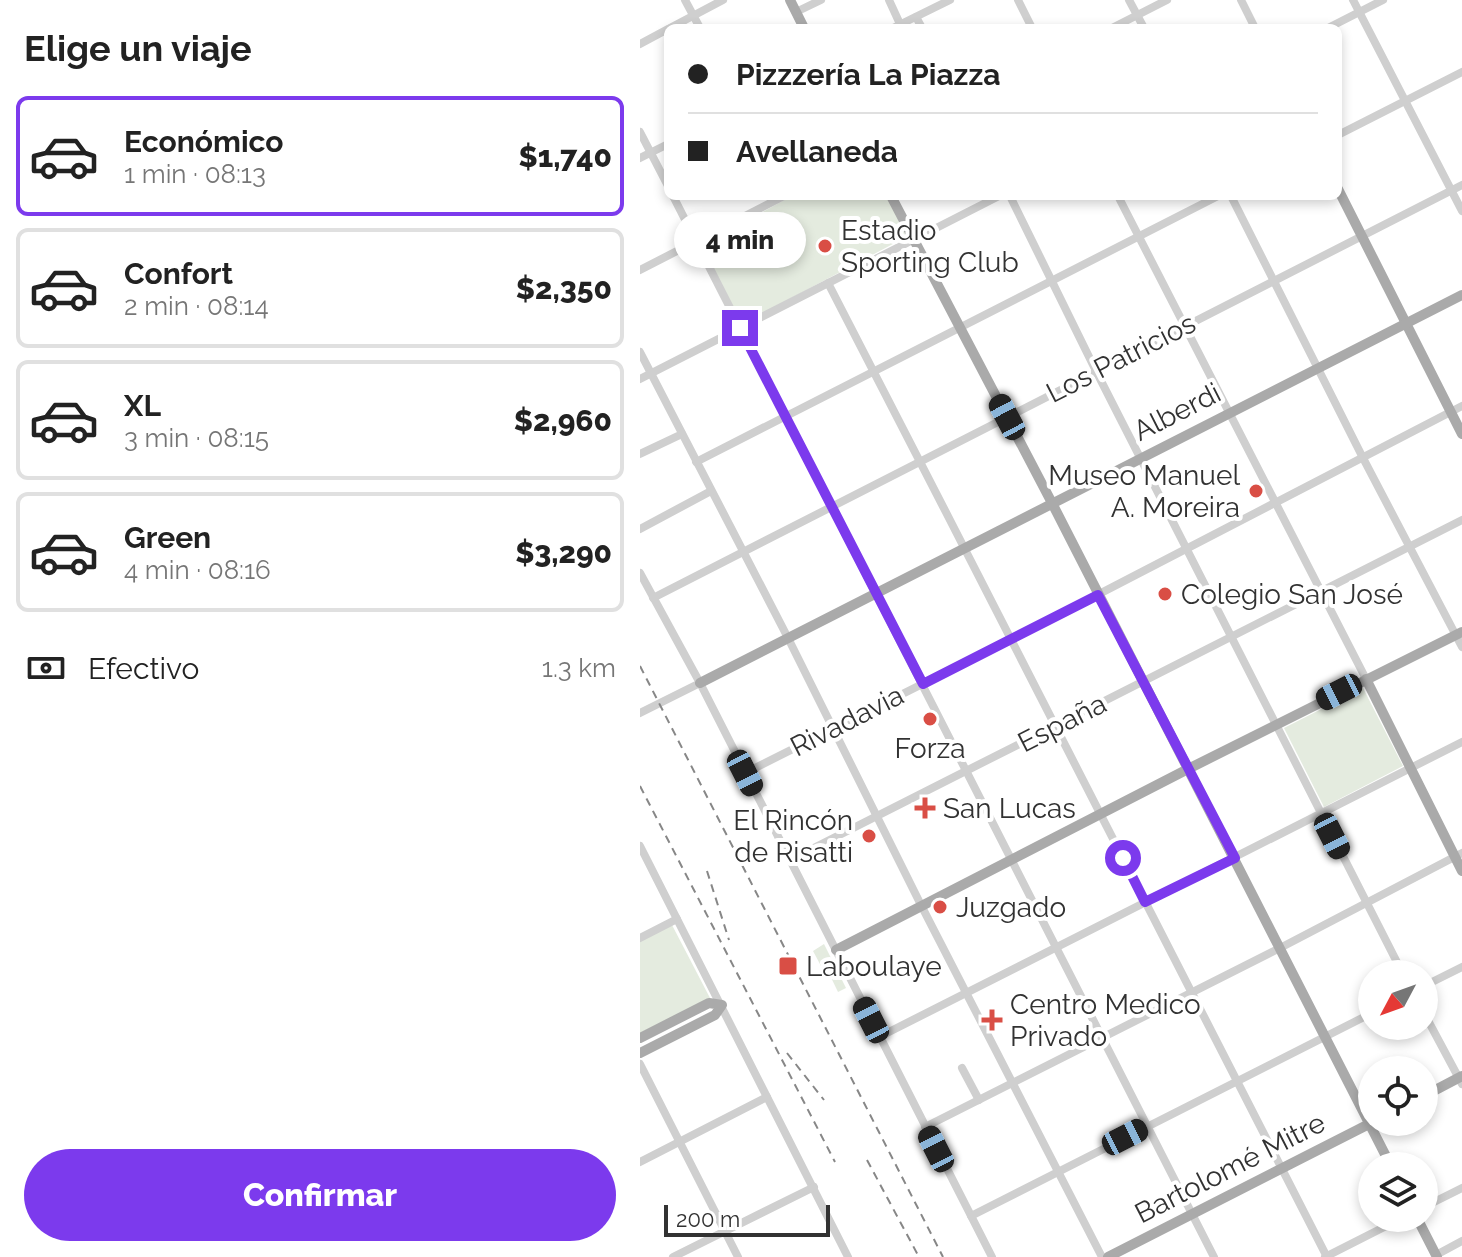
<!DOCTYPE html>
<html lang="es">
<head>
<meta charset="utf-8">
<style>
  body { margin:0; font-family:Raleway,sans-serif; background:#f6f6f6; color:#222; height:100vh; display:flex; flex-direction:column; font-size:30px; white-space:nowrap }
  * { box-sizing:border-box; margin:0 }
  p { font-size:26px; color:#767676 }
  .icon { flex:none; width:44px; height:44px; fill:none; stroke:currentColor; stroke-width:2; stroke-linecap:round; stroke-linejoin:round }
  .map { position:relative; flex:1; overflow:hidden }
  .details { display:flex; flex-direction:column; background:#fff; width:640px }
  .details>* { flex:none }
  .top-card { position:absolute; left:24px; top:24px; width:678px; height:176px; border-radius:12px; box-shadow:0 4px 12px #0003; display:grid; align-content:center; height:176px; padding:0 24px; background:#fff }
  .needle { width:52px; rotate:229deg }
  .controls { position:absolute; left:718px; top:960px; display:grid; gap:16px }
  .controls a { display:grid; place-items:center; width:80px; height:80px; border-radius:50%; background:#fff; box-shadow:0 4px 12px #0003; font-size:40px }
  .scale { position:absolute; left:24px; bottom:20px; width:166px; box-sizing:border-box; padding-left:8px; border:4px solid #323232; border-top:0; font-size:22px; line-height:28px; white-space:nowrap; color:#323232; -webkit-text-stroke:6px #fff; paint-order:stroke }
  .end { position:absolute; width:36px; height:36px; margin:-18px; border:10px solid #7c3aed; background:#fff; box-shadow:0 0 0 4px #fff }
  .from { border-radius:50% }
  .bubble { position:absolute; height:56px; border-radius:28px; background:#fff; box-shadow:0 4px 12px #0003; font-size:26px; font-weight:800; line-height:56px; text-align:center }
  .car { position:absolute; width:24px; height:48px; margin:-24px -12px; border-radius:10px; box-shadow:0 0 6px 2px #0007; background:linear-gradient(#222 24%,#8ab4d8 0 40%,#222 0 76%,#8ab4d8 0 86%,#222 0) }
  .top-card b { display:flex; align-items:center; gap:28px; height:76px; font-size:30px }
  .top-card b+b { border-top:2px solid #e0e0e0 }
  .top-card i { width:20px; height:20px; background:#222 }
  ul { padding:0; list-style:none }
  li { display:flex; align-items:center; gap:24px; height:120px; margin:0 16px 12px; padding:0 8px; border:4px solid #e0e0e0; border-radius:12px }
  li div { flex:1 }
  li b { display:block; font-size:30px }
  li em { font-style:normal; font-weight:800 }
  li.active { border-color:#7c3aed }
  li>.icon { width:72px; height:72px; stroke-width:1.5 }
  h2 { padding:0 24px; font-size:36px; line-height:96px }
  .pay { display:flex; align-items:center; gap:20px; height:88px; padding:0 24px; font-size:30px }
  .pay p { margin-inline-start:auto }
  .cta { display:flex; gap:16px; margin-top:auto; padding:16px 24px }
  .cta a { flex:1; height:92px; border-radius:48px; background:#7c3aed; color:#fff; font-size:32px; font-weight:800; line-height:92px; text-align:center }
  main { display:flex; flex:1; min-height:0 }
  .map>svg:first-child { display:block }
  .green { fill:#e4ebdf }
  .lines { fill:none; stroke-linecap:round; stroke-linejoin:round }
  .minor { stroke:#cfcfcf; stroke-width:8 }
  .major { stroke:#aaa; stroke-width:10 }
  .rail { stroke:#878787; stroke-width:2; stroke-dasharray:8 6; stroke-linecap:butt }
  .route { stroke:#7c3aed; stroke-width:10 }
  .poi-dot { fill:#d94e45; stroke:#fff; stroke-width:3 }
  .labels { text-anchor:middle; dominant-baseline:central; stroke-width:8; stroke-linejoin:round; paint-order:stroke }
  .poi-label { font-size:28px; fill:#323232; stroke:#fff; text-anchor:start }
  .street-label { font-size:28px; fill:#323232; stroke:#fff }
</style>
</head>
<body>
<main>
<section class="details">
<h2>Elige un viaje</h2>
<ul>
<li class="active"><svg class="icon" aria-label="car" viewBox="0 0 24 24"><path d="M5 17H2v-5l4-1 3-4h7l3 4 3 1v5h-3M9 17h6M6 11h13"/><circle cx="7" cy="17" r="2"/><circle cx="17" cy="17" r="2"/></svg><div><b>Económico</b><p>1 min · 08:13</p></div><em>$1,740</em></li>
<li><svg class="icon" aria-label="car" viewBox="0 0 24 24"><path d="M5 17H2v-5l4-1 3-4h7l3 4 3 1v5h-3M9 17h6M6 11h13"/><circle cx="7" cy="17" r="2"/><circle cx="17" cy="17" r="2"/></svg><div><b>Confort</b><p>2 min · 08:14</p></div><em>$2,350</em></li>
<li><svg class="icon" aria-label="car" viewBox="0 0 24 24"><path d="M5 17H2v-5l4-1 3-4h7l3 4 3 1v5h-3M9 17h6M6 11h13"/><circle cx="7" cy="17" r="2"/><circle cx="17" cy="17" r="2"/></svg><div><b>XL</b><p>3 min · 08:15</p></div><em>$2,960</em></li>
<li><svg class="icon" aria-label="car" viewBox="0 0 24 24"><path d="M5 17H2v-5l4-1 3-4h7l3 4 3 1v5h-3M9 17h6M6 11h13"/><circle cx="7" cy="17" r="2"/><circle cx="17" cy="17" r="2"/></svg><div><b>Green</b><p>4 min · 08:16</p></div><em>$3,290</em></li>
</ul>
<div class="pay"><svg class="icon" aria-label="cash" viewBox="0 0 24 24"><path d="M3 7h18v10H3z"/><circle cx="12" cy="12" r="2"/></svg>Efectivo<p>1.3 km</p></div>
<div class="cta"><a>Confirmar</a></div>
</section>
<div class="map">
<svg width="822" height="1257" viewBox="0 0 822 1257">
  <rect width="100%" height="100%" fill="#fff"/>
  <g class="green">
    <path d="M152,196h96l20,40 -166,88 -40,-79z"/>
    <path d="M723,688l40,78 -79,41 -40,-79z"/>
    <path d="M32,925l38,73 -70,35v-92z"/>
    <path d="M184,944l22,44 -8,4 -13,-27 -4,1 -8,-15z"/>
  </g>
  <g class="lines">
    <g class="minor">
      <path d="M45,0l15,28"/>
      <path d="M249,0l11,24"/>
      <path d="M378,0l14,28"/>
      <path d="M489,0l15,28"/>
      <path d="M601,0l14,28"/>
      <path d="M713,0l109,211"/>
      <path d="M156,12l25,-12"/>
      <path d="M276,17l6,11"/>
      <path d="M30,28l53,-28"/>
      <path d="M253,28l57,-28"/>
      <path d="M472,28l55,-28"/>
      <path d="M688,28l55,-28"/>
      <path d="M0,44l28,-15"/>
      <path d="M0,132l28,54"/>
      <path d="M698,135l124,-63"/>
      <path d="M0,158l28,-14"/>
      <path d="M33,196l541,1061"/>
      <path d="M370,196l86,175 307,603"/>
      <path d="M478,196l248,483"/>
      <path d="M591,196l132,262 99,189"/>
      <path d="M0,270l144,-74"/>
      <path d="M188,283c168,324 331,651 499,974"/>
      <path d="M0,352l148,286 133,267 181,352"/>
      <path d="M0,379l359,-183"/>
      <path d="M0,454l42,-20"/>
      <path d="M56,462l522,-266"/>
      <path d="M0,529l71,-38"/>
      <path d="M0,573l60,110 292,574"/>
      <path d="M13,598l809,-413"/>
      <path d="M0,713l60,-30"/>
      <path d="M105,773l267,-134 450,-233"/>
      <path d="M0,846l208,411"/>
      <path d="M150,860l672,-340"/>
      <path d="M0,938l37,-19"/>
      <path d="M784,986l38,-19"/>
      <path d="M784,1013l38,71"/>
      <path d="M239,1037l583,-295"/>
      <path d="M0,1064l98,193"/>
      <path d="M322,1068l17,32"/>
      <path d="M285,1127l355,-179 182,-95"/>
      <path d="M0,1162l127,-65"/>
      <path d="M784,1207l38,-19"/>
      <path d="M331,1216l401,-203"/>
      <path d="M796,1255l26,-14"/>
      <path d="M33,1257l141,-70"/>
      <path d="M685,1257l77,-39"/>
    </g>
    <g class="major">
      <path d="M150,0l14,28"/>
      <path d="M698,189l124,245"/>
      <path d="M251,196l161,307 339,663"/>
      <path d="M726,679l96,192"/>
      <path d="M60,683l762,-388"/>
      <path d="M196,950l352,-181 274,-137"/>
      <path d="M0,1038l69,-35 13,2 -7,10 -75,38"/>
      <path d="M784,1096l38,-20"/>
      <path d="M777,1218l20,39"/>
      <path d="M468,1257l265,-135"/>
    </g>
    <g class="rail">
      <path d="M0,666l303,591"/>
      <path d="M0,786l195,376"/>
      <path d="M67,871l22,69"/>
      <path d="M147,1053l37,47"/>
      <path d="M227,1160l52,97"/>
    </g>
  </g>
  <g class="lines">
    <path class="route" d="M100,328l183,356 175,-89 137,263 -90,44 -22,-44"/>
  </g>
  <g class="poi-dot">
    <circle cx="185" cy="246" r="8"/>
    <circle cx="616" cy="491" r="8"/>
    <circle cx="525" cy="594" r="8"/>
    <circle cx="290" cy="719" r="8"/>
    <path d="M281 796h8v8h8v8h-8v8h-8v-8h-8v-8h8z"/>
    <circle cx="229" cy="836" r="8"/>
    <circle cx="300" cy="907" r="8"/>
    <rect x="138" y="956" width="20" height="20" rx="4"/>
    <path d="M348 1008h8v8h8v8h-8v8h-8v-8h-8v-8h8z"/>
  </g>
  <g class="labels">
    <g class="poi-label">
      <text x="201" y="230">Estadio<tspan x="201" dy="32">Sporting Club</tspan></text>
      <text x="600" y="475" text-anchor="end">Museo Manuel<tspan x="600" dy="32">A. Moreira</tspan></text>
      <text x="541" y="594">Colegio San José</text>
      <text x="290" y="748" text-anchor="middle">Forza</text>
      <text x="303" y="808">San Lucas</text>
      <text x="213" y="820" text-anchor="end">El Rincón<tspan x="213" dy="32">de Risatti</tspan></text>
      <text x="316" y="907">Juzgado</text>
      <text x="166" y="966">Laboulaye</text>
      <text x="370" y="1004">Centro Medico<tspan x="370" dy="32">Privado</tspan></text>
    </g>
    <g class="street-label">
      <text transform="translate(481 358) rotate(-27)">Los Patricios</text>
      <text transform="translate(537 412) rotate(-27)">Alberdi</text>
      <text transform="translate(207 721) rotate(-27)">Rivadavia</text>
      <text transform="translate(422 723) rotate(-27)">España</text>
      <text transform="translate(590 1168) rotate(-27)">Bartolomé Mitre</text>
    </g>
  </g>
</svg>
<div class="controls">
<a><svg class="needle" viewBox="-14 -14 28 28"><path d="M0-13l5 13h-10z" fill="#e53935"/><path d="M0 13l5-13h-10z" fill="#767676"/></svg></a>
<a><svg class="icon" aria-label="locate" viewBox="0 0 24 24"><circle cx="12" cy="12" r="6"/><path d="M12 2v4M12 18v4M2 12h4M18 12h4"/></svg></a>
<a><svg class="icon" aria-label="layers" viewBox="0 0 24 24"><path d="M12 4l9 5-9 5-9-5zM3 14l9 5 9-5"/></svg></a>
</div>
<div class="scale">200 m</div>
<i class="end from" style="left:483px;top:858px"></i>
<i class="end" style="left:100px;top:328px"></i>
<div class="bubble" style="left:34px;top:212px;width:132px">4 min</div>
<i class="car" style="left:367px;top:417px;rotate:332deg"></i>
<i class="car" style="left:699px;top:692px;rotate:243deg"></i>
<i class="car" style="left:105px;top:773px;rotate:153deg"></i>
<i class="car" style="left:692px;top:836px;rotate:153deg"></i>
<i class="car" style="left:231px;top:1020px;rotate:333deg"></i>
<i class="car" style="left:485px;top:1137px;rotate:63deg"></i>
<i class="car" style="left:296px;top:1149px;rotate:333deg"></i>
<div class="top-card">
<b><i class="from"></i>Pizzzería La Piazza</b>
<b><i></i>Avellaneda</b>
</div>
</div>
</main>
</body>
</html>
